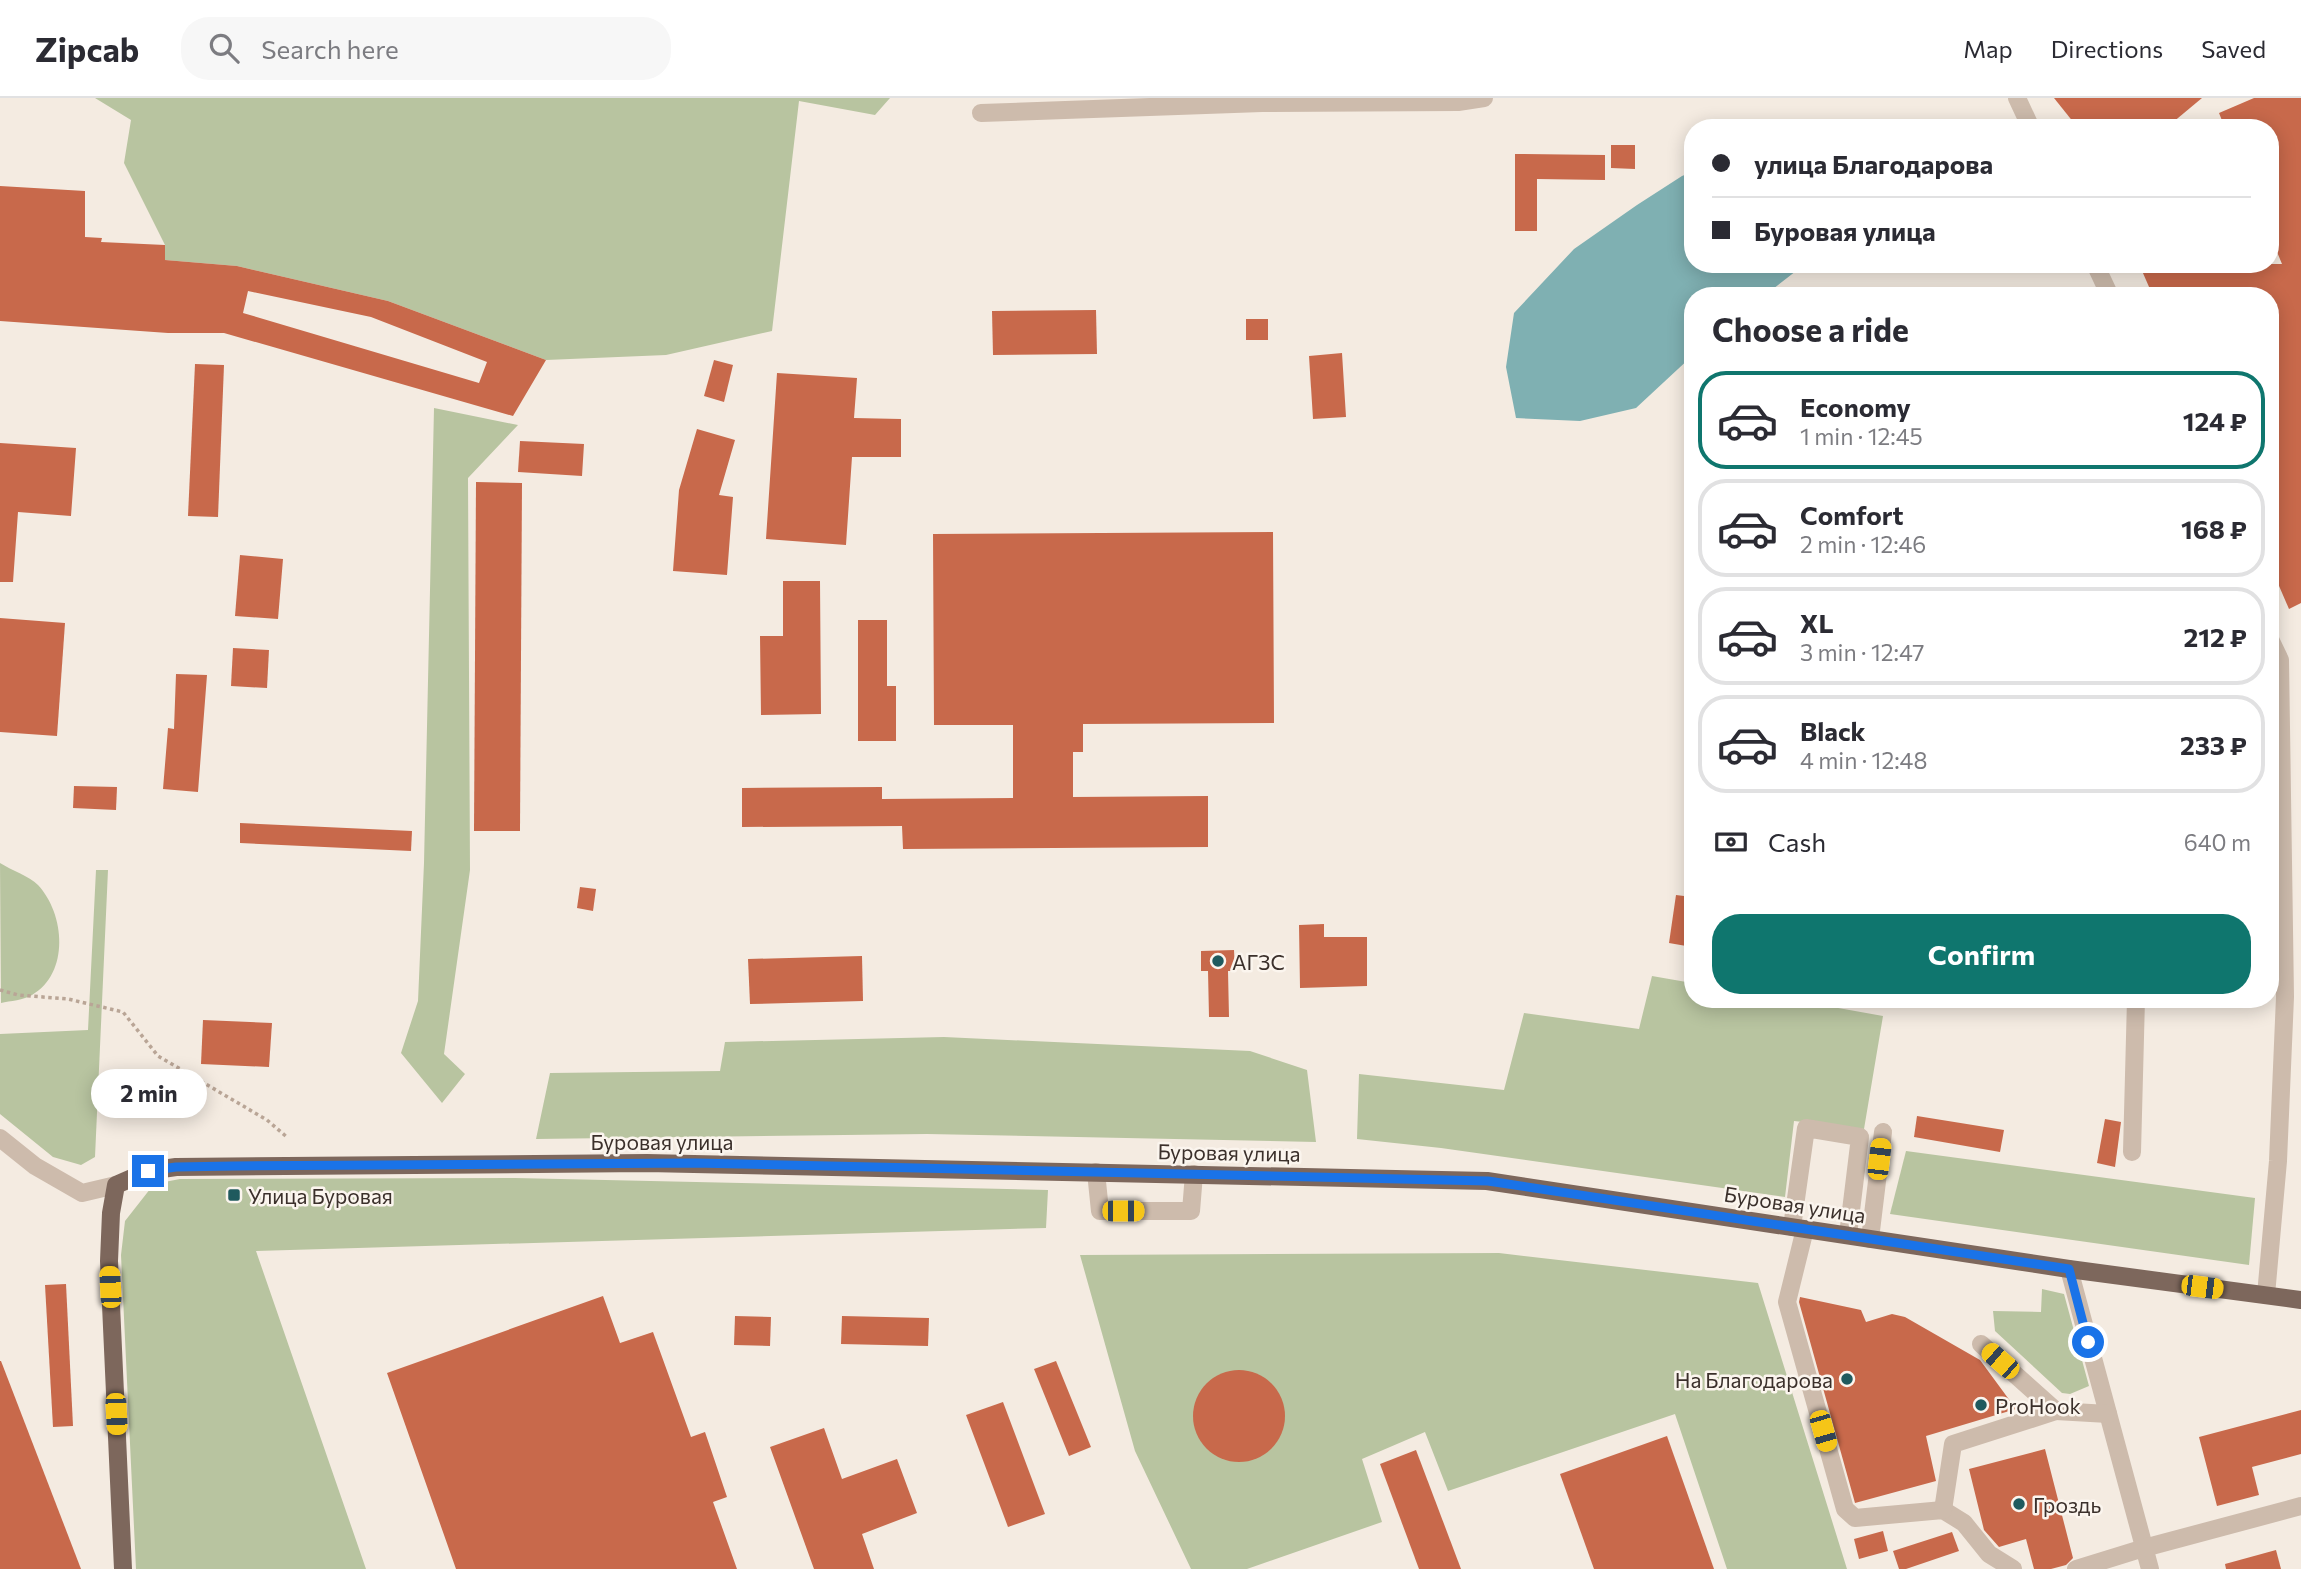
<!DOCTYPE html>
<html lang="en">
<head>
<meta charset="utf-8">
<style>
  body { margin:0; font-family:Commissioner,sans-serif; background:#f7f7f7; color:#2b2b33; height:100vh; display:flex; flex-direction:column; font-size:26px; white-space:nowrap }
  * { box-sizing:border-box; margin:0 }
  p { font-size:23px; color:#7c7c81 }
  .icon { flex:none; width:38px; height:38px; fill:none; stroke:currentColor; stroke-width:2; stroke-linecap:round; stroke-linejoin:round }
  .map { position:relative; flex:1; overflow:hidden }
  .sheet { position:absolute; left:1684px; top:189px; width:595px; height:721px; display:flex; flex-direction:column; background:#fff; border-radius:28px; box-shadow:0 4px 18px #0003 }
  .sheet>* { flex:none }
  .top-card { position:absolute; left:1684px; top:21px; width:595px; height:154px; border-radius:28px; box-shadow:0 4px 18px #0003; display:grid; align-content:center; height:154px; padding:0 28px; background:#fff }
  .end { position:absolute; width:32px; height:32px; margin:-16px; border:9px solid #1a73e8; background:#fff; box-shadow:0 0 0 4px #fff }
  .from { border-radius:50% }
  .bubble { position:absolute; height:49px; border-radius:24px; background:#fff; box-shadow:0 4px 18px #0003; font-size:23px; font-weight:700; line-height:49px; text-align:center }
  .car { position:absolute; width:21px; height:42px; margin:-21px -10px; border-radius:9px; box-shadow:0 0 5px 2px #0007; background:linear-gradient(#f5c518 24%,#345 0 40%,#f5c518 0 76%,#345 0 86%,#f5c518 0) }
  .top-card b { display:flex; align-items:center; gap:24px; height:66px; font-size:26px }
  .top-card b+b { border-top:2px solid #e1e1e2 }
  .top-card i { width:18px; height:18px; background:#2b2b33 }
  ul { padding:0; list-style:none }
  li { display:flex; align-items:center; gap:21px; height:98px; margin:0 14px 10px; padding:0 14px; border:4px solid #e1e1e2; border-radius:28px }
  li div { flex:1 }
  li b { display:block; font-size:26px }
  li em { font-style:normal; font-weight:700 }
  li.active { border-color:#0f766e }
  li>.icon { width:63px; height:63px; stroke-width:1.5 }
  h2 { padding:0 28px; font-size:32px; line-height:84px }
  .pay { display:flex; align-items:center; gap:18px; height:77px; padding:0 28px; font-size:26px }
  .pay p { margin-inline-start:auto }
  .primary-button { display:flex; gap:14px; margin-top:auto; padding:14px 28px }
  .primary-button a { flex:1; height:80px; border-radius:28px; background:#0f766e; color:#fff; font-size:28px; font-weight:700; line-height:80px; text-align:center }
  header { display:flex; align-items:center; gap:42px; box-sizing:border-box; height:98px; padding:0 35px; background:#fff; border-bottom:2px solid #e1e1e2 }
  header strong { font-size:33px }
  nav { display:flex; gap:38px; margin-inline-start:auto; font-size:24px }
  .search { width:490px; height:63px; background:#f7f7f7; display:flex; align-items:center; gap:18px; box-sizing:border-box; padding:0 24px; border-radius:28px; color:#7c7c81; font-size:26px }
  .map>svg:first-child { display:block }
  .green { fill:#b8c4a0 }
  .water { fill:#7fb0b2 }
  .building { fill:#c8694b; fill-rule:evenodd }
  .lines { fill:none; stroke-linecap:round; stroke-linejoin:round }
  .path { stroke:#b9a596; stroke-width:3.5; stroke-dasharray:3.5 3.5; stroke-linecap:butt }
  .minor { stroke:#cdbbac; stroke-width:18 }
  .major { stroke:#7d675c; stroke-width:18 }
  .route { stroke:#1a73e8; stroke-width:9 }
  .poi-dot { fill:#1f5a5e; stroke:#fbf5ee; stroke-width:2.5 }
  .labels { text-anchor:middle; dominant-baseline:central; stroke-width:5; stroke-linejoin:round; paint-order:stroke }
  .poi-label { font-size:21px; fill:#3b302b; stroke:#fbf5ee; text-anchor:start }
  .street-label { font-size:21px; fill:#3b302b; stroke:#fbf5ee }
</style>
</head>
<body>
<header>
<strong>Zipcab</strong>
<div class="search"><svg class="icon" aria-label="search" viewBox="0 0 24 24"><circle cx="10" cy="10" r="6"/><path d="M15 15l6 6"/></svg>Search here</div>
<nav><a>Map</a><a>Directions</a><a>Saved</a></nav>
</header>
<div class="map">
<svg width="2301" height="1471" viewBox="0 0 2301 1471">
  <rect width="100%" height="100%" fill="#f4ebe1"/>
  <g class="green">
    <path d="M95,0h795l-15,17 -76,-14 -27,230 -106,24 -120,5 -158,-59 -151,-35 -72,-6v-15l-41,-82 7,-43z"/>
    <path d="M434,310l84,17 -50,53 2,392 -26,184 21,20 -23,29 -41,-50 17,-52 6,-138z"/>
    <path d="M0,765c11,7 29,13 38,22 27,29 32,88 -6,110 -8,5 -22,6 -31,8z"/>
    <path d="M96,772h12l-13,287 -14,8 -28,-8 -53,-43v-80l88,-4z"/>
    <path d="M1652,878l40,7v16h96l95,17 -19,113 -70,-8 -9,76 -344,-49 -84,-9 2,-65 145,16 20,-77 115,16z"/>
    <path d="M944,939l306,14 57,19 9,72 -389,-8 -391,5 14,-66 170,-2 5,-29z"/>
    <path d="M1906,1053l349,47 -6,67 -359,-51z"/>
    <path d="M515,1080l533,12 -2,38 -790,23 110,318h-230l-15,-314 4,-34 29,-37 26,-5z"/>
    <path d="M1499,1155l259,30 89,286h-120l-52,-155 -227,77 -23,-59 -63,27 20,63 -135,47h-56l-56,-118 -55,-196z"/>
    <path d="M2042,1191l22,5 25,92 -19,8 -8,-1 -67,-62 -2,-20 48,1z"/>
  </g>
  <path class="water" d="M1692,74v92h113l-41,32h-72v60l-56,52 -56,13 -64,-3 -10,-51 8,-54 60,-64 63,-44 45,-29z"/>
  <g class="building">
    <path d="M2054,0h148l-36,30h-88z"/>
    <path d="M2254,0h47v505l-12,6 -19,-44v-269h-117l-14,-32h143l-12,-29v-107h-45l-6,-15z"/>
    <path d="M1611,47h24v24l-24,-1z"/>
    <path d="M1515,56l90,1v25l-68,-1v52h-22z"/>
    <path d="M0,88l85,5v46l17,1 -1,4 64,3v15l72,6 151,35 158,59 -33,56 -289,-83h-56l-168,-12zM248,193l123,26 116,45 -8,21 -236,-70z"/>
    <path d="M1096,212l1,44 -104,1 -1,-44z"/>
    <rect x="1246" y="221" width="22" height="21"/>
    <path d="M1342,255l4,64 -33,2 -4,-63z"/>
    <path d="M714,262l19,5 -9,37 -20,-6z"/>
    <path d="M195,266l29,1 -6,152 -30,-1z"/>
    <path d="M777,275l80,5 -3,40 47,1v38h-49l-6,88 -80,-6z"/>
    <path d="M697,331l38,11 -16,55 14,2 -6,78 -54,-4 6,-81z"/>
    <path d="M520,343l64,3 -2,32 -64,-4z"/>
    <path d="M0,345l76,5 -5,68 -53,-4 -5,70h-13z"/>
    <path d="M476,384l46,1 -2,348h-46z"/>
    <path d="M1273,434l1,191 -191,1v28h-10v45l135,-1v51l-305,2 -1,-23 -160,1v-39l140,-1v12l131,-1v-73h-79l-1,-191z"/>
    <path d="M240,457l43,4 -5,60 -43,-3z"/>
    <path d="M783,483h37l1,133 -60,1 -1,-79h23z"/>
    <path d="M0,520l65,5 -8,113 -57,-4z"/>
    <path d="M858,522h29v66h9v55h-38z"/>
    <path d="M233,550l36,2 -2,38 -36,-2z"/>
    <path d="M176,576l31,1 -9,117 -35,-3 5,-61 6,1z"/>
    <path d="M74,688l43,1 -1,23 -43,-2z"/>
    <path d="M240,725l172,8 -1,20 -171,-8z"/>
    <path d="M580,789l16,2 -3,22 -16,-3z"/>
    <path d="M1676,797l16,2v50l-23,-4z"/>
    <path d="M1324,826v13h43v49l-67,2 -1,-63z"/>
    <path d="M1234,852l1,21h-7l1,46h-20l-1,-46h-7v-20z"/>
    <path d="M862,858l1,45 -113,3 -2,-45z"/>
    <path d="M203,922l69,3 -3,44 -68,-3z"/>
    <path d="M1917,1018l87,14 -4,22 -86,-15z"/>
    <path d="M2105,1021l16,3 -6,45 -18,-4z"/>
    <path d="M66,1186l7,142 -20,1 -8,-142z"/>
    <path d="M603,1198l17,47 33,-11 38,105 14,-5 22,65 -14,5 24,67h-281l-69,-196z"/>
    <path d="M1800,1199l61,13 5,12 26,-8 13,3 75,43 36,49 -90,27 10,45 -81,22 -56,-201z"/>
    <path d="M735,1218l36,1 -1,29 -36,-1z"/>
    <path d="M842,1218l87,2 -1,28 -87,-2z"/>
    <path d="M0,1263h1l80,208h-81z"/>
    <path d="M1056,1263l35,86 -22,9 -35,-87z"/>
    <circle cx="1239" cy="1318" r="46"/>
    <path d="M1003,1304l42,112 -37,13 -42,-112z"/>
    <path d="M2301,1312v44l-49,13 7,28 -42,11 -18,-69z"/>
    <path d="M824,1330l18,51 55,-20 20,54 -55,21 12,35h-60l-44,-122z"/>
    <path d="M1667,1338l47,133h-120l-34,-95z"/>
    <path d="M2045,1351l28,109 -7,7 -15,4h-17l-8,-30 -27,8 -15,-17 -15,-61z"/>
    <path d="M1416,1352l45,119h-42l-39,-105z"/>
    <path d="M1883,1433l5,20 -29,8 -5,-20z"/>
    <path d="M1952,1434l7,19 -53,18h-7l-6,-18z"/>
    <path d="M2276,1452l5,19h-55l-1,-5z"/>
  </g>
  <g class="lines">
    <path class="path" d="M0,892l18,5 50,4 55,13 35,44 109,64 21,18"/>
    <g class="minor">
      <path d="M2017,0l14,30"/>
      <path d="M981,15l281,-10 196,-1 26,-4"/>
      <path d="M2095,166l15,32"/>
      <path d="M0,1040l35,28 47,27 34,-8"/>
      <path d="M2132,1054l4,-153"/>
      <path d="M1096,1074l4,39h91l3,-37"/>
      <path d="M1792,1129l14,-99 54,9 -12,98"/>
      <path d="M1805,1131l-18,73 58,207 10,9 88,-8 21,13 25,31 24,15"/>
      <path d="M1870,1141l13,-107"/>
      <path d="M2069,1171l81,300"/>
      <path d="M2266,1197l12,-134 7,-164 -5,-337 -10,-21"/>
      <path d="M1981,1246l75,67 52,3"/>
      <path d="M1943,1412l10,-66 103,-33"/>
      <path d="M2076,1471l68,-21 157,-42"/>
    </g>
    <path class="major" d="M123,1471l-14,-308 2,-48 5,-28 32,-14 28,-4 471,-4 840,18 582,88 232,31"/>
  </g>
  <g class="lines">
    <path class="route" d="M148,1073l28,-4 58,-1 461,-3 793,18 581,88 19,73"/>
  </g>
  <g class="poi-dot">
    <circle cx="1218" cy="863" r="7"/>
    <rect x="227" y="1090" width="14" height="14" rx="3.5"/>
    <circle cx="1847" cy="1281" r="7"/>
    <circle cx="1981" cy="1307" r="7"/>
    <circle cx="2019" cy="1406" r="7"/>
  </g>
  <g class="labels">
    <g class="poi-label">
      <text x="1232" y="863">АГЗС</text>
      <text x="248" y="1097">Улица Буровая</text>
      <text x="1833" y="1281" text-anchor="end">На Благодарова</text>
      <text x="1995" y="1307">ProHook</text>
      <text x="2033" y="1406">Гроздь</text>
    </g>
    <g class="street-label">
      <text x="662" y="1043">Буровая улица</text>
      <text transform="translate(1229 1054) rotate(1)">Буровая улица</text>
      <text transform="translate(1795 1106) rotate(9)">Буровая улица</text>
    </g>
  </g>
</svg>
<i class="end from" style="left:2088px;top:1244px"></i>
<i class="end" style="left:148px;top:1073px"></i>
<div class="bubble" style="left:91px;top:971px;width:116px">2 min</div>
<i class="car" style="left:1879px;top:1061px;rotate:7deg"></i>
<i class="car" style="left:1123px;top:1113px;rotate:90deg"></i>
<i class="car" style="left:110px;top:1189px;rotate:357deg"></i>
<i class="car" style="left:2202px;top:1189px;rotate:97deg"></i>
<i class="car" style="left:2000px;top:1263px;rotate:311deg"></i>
<i class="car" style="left:116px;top:1316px;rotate:177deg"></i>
<i class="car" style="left:1823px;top:1333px;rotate:164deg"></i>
<div class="top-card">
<b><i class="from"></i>улица Благодарова</b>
<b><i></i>Буровая улица</b>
</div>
<section class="sheet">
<h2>Choose a ride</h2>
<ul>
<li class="active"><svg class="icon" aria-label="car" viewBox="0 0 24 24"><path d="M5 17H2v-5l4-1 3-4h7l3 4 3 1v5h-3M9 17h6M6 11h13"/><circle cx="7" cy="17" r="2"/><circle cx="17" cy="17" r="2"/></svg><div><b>Economy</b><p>1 min · 12:45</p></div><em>124 ₽</em></li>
<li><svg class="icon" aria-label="car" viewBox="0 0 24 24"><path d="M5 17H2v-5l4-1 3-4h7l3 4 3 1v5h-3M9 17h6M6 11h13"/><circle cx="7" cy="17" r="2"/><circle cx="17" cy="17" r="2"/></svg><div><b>Comfort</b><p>2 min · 12:46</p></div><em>168 ₽</em></li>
<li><svg class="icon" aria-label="car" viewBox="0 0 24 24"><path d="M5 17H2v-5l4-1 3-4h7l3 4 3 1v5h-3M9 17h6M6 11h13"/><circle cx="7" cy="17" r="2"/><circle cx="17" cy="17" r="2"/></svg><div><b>XL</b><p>3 min · 12:47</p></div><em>212 ₽</em></li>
<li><svg class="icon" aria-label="car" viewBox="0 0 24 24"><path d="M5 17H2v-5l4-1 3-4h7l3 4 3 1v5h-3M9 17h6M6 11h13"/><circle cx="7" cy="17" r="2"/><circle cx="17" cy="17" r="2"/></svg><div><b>Black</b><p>4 min · 12:48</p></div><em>233 ₽</em></li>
</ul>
<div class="pay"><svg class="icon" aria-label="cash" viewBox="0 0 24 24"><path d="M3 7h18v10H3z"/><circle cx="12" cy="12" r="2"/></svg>Cash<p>640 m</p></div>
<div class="primary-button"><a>Confirm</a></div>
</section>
</div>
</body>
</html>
